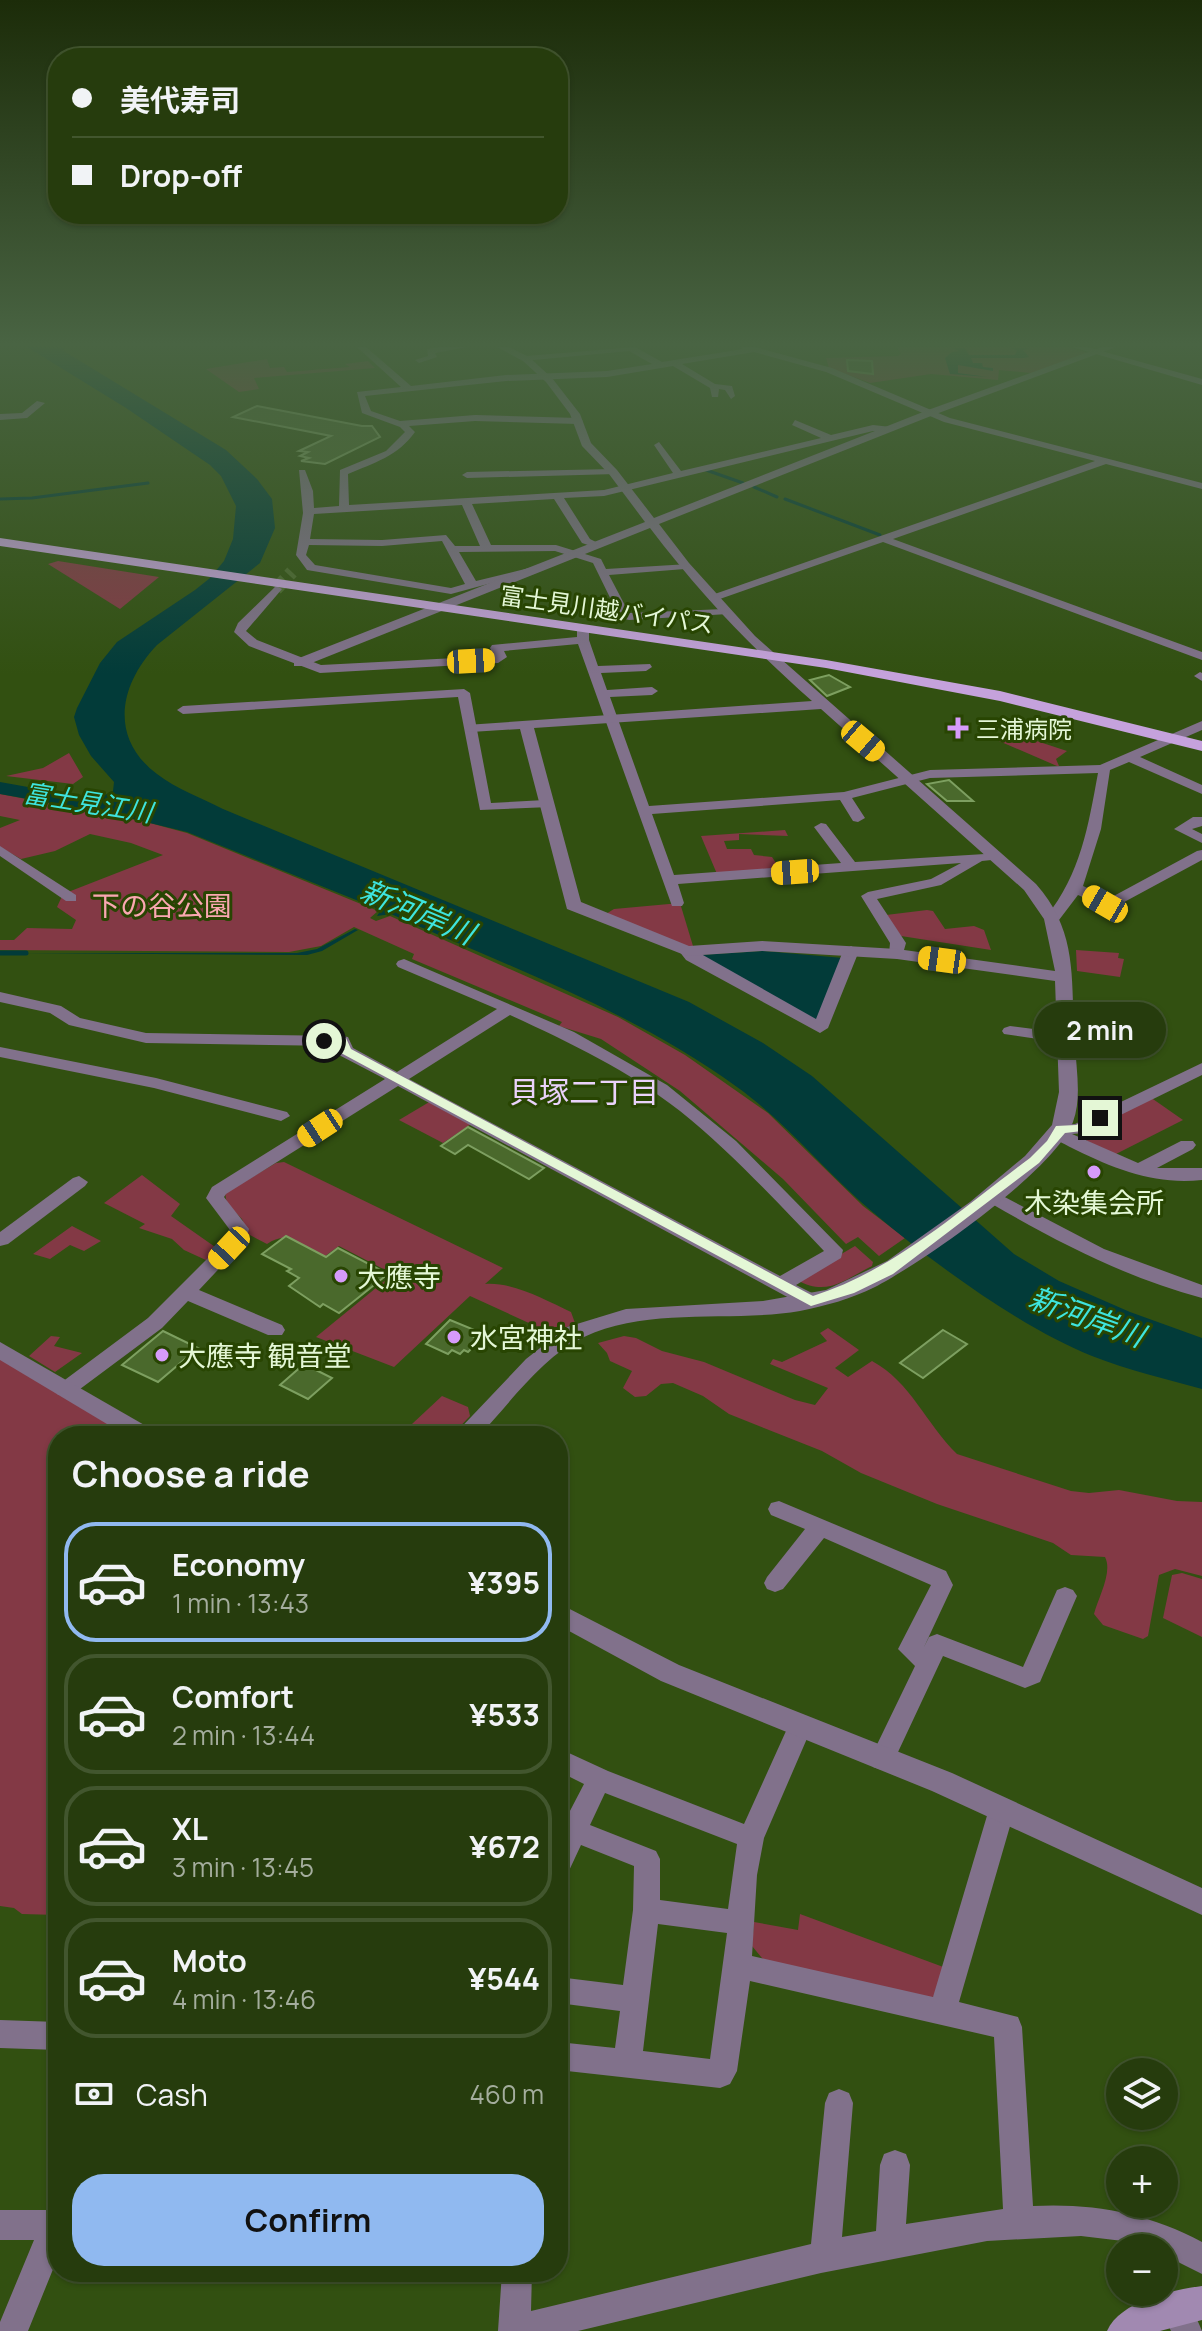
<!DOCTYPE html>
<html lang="en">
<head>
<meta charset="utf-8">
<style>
  body { margin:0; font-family:Manrope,"Noto Sans JP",sans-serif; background:#32471b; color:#f1f3f6; height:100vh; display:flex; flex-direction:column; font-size:30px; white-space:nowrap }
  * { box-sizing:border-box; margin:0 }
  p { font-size:26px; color:#a4ad9d }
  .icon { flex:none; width:44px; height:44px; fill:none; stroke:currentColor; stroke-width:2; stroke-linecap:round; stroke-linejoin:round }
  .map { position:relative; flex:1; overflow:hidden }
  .details { position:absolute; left:48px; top:1426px; width:520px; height:856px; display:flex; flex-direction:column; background:#263c0d; border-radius:32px; box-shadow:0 2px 6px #0004,0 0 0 2px #42562e }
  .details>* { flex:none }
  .hud { position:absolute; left:48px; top:48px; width:520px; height:176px; border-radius:32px; box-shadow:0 2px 6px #0004,0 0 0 2px #42562e; display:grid; align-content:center; height:176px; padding:0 24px; background:#263c0d }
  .controls { position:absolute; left:1106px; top:2058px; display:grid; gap:16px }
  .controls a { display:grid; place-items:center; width:72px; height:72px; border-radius:50%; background:#263c0d; box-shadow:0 2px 6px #0004,0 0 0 2px #42562e; font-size:40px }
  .end { position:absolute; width:36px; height:36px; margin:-18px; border:10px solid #e4f7d6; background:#111; box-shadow:0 0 0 4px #111 }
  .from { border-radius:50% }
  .bubble { position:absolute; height:56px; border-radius:28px; background:#263c0d; box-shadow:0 2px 6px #0004,0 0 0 2px #42562e; font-size:26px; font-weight:700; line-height:56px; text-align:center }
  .car { position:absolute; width:24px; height:48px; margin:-24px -12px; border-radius:10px; box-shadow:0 0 6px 2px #0007; background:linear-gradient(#f5c518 24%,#345 0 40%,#f5c518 0 76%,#345 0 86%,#f5c518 0) }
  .hud b { display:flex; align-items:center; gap:28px; height:76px; font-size:30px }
  .hud b+b { border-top:2px solid #42562e }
  .hud i { width:20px; height:20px; background:#f1f3f6 }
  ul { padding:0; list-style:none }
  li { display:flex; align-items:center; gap:24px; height:120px; margin:0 16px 12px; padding:0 8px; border:4px solid #42562e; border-radius:32px }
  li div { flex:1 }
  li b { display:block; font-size:30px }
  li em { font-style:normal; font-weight:700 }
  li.active { border-color:#90b9f0 }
  li>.icon { width:72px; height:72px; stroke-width:1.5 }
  h2 { padding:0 24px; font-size:36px; line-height:96px }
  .pay { display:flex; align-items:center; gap:20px; height:88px; padding:0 24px; font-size:30px }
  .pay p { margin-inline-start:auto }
  .primary-button { display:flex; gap:16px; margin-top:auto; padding:16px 24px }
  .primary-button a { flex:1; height:92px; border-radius:32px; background:#90b9f0; color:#111; font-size:32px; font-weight:700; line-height:92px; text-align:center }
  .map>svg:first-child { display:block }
  .green { fill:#833945 }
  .water { fill:#023b39 }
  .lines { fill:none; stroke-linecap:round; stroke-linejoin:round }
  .stream-far1 { stroke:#023b39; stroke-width:3 }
  .stream { stroke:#023b39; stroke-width:5 }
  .building { fill:#4a692c; stroke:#7d9f60; stroke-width:2 }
  .minor-tunnel { stroke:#4d692f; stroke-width:13; stroke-dasharray:13 6; stroke-linecap:butt }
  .minor { fill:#81718b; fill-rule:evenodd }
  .tertiary { fill:#81718b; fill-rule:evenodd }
  .secondary { fill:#a189b1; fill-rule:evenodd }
  .trunk { fill:#c5a2dc; fill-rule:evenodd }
  .route { fill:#e4f7d6 }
  .poi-dot { fill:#d69bfa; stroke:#284502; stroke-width:3 }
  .labels { text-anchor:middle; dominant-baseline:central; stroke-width:6; stroke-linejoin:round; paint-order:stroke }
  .far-street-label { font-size:24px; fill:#e4f7d6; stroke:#284502 }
  .far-poi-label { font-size:24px; fill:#e4f7d6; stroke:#284502; text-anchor:start }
  .far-water-label { font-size:26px; font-style:italic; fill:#3ee4de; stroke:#284502 }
  .park-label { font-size:28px; fill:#faa7b1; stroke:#284502 }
  .poi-label { font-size:28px; fill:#e4f7d6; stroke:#284502; text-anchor:start }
  .water-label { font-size:30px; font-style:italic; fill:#3ee4de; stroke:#284502 }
  .neighbourhood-label { font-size:30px; fill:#ead2fb; stroke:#284502 }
</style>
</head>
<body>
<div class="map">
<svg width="1202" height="2331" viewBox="0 0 1202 2331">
  <rect width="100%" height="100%" fill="#325011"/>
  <g class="green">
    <path d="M897,347h171l20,6 -57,20 -32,-3 -1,10 -67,-6 -61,9 -41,-15 -3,-10 72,-2 3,-2z"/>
    <path d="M267,359l3,9 14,-1 3,5 63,-5 -5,-3 23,-3 7,7 -121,10 5,11 -20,3 -33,-23z"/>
    <path d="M58,561l101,16 -39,32 -72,-45z"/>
    <path d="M1015,734l52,17 -11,8 3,7h-2l-58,-25z"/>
    <path d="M69,753l14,24 -10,7 -67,-8 37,-8z"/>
    <path d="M0,794l146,28 41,11 191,78 -8,7 6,3 14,-5 228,101 67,38 83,58 95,93 42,32 -26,18 -21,-19 -12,7 -63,-65 -103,-88 -79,-52 -42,-13 3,-4 -150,-63 2,-5 -60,-27 -33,19 -32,6 -289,-2v-10h14l13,-12 45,1 4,-9 -19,-13 6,-13 100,-39 -32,-12 -41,-9 -35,17 -34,8 -21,-12v-19l20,-8 -20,-4z"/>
    <path d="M785,830l3,6 -49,-2v6l-15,1 3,8h24l3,6 18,2 8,12 -63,5 -16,-38z"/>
    <path d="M680,903l13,43 -19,1 -73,-30 13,-8z"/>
    <path d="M927,910l6,1 12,18 29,-3 10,4 7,20 -90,-14 -15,-21z"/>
    <path d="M1076,950l43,3 -1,5 6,1 -4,18 -43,-6z"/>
    <path d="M1150,1097l33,23 -69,35 -27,-14 -7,-8z"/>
    <path d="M436,1098l41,22 -34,23 -44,-23z"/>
    <path d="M284,1162l219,106 -18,16c29,-2 60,16 86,28l4,11 -22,11 -83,-38 -76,71 -78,-30 77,-63 -54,-28 -18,13c-17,-14 -33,-30 -54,-15l-19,-10 -6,-15 -15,-15 -2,-11 51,-30z"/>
    <path d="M142,1175l38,29 -9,12 47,33 -10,12 -24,-11 -12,-11 -33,-11 6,-4 -41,-21z"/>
    <path d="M72,1226l29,15 -17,10 -14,-6 -20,14 -17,-5z"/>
    <path d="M855,1246l18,16 -1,4c-28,14 -45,31 -75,14z"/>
    <path d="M828,1328l31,22 -24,18 13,9 24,-16c39,21 54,63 85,93l114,37 18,2 30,-3 58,11 25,1v74l-27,-7 -16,6 -11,61 -5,3 -40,-14 -9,-11c4,-16 19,-42 11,-57l-34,-2 -18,-12 -116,-39 -76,-31 -39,-22 -93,-37 -26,-18 -30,-13 -12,1 -15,12 -11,1 -12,-9 9,-17 -22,-10 -3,-8 -9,-10 26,-7 12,2 26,13 42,11 91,38 20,5 13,-17 -58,-24 3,-5 9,3 45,-21 -7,-8z"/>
    <path d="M51,1336l9,1 -6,9 28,7 -27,19 -26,-16z"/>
    <path d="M0,1357l129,79h-71v479l-36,-1 -8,-6 -14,-2z"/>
    <path d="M442,1396l26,11 2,9 -19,20h-17l-22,-12z"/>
    <path d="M1182,1573l20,6v58l-39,-19 9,-43z"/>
    <path d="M800,1914l146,54 -7,26 -11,5 -161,-35 -15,-18 2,-24 44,8z"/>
  </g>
  <g class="water">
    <path d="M27,347l39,1 -4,2 164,100 31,29 15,20 3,29 -15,35 -103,82c-38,40 -48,93 0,129 19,15 45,24 66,35l466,193 74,41 49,33 202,178 45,27 71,31 72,26v51c-37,-10 -74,-19 -110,-33 -75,-30 -170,-101 -231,-154 -42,-38 -78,-82 -124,-115 -104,-76 -230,-121 -346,-173l-14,2 4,-6 -194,-78 -74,-18 -113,-20v-12l89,16 14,-2 10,-5 1,-9 -23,-26 -12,-21 -5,-18 3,-9 23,-45 17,-21 78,-52 15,-12 14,-17 9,-22 3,-33 -15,-30 -11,-11 -84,-57z"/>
    <path d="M951,348h14l4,7h46l2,-5 -8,-2h22l-8,2 6,7 -6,1h-52l2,5h9l1,4 10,1v3l-35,-6v8l30,4 -38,-3 -5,-16 7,-6 8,-1z"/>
    <path d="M355,929l3,1 -36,21 -15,4 -287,-2h277l20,-4z"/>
    <path d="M763,951l80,7 -22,63h-7l-114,-66z"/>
  </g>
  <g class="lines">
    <g class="stream-far1">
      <path d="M706,470l37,13"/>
      <path d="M754,487l23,10"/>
      <path d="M0,499l32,-1 116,-15"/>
      <path d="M785,499l95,36"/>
    </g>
    <path class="stream" d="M0,953h26"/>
  </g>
  <g class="building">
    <path d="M847,360l25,1 1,13 -25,-3z"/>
    <path d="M257,406l105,20h10l8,11 -55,27 -24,-3 8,-3 -9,-2 8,-4 -9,-1 32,-15 -98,-19z"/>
    <path d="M829,675l21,12 -23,9 -17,-16z"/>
    <path d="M949,780l24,21h-26l-20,-17z"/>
    <path d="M468,1127l76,41 -15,11 -61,-34 -13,9 -14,-8z"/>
    <path d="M286,1236l40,21 12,-9 50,26 -49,39 -16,-9 -3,3 -31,-21 10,-8 -12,-7 4,-2 -29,-15z"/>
    <path d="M450,1320l27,11 -5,5 4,2 -3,3 4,2 -9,9 -4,-2 -4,4 -8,-4 -4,4 -22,-10z"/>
    <path d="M943,1330l24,14 -44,34 -23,-15z"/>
    <path d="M163,1331l35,17 -40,34 -36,-17z"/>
    <path d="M304,1364l28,14 -24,21 -28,-14z"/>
  </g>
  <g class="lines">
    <path class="minor-tunnel" d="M276,589l16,-17"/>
    <g class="minor">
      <path d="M357,347h9l45,39 95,-11 101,-4 45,-7 -23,-13 -106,10 3,-5 109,-9 27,15 81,-13 -3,-2h15l77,21 118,50 252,65v6l-96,-25 -213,75 309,113v8l-319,-118 -166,58h-8v-4l386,-135 -151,-39 -118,-50 -72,-20 -72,12 33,20 17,2 3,10 -4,3 -6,-9 -6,-1 -1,8h-6l-2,-9 -37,-22 -66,11 -101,4 -141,15 6,15 29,10 75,-6 103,3 5,3 -5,3 -103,-3 -66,5 6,6c-17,24 -41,31 -67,42l1,31 255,-15 69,-17 -19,-28 5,-3 22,29 140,-33 -29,-13 3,-5 36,15 42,-10 18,2 2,2 -5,3 -15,-1 -269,65 -40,2 26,41 12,6 -5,3 -15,-5 -28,-44 -82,5 19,41h65l45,14 5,10 83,-5v4l-4,1 -76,6 20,38 95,-4 4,1v4l-99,6 -9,-2 -27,-55 -38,-12 -96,1 17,29 57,-14 6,3 -88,24 -144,-24 -11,-15 7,-42 -4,-43h6l8,21 1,17 25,-2 1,-36 46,-19 19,-19 -5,-5 -38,-14 -5,-21 44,-5zM462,505l18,41h-25l-9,-11 -64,5 -72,-1 4,-25zM442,541l23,43 -14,4 -136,-23 -9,-10 3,-10 73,1z"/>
      <path d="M439,347h28l-32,6 2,4 -18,6 -4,-3 13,-4 -1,-7z"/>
      <path d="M1072,347h15l115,32v6z"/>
      <path d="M37,401l8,2 -18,15 -27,2v-6l22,-1z"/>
      <path d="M613,469l5,3 -2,2 -149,4 -5,-3 5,-3z"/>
      <path d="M276,586l6,3 -36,42 11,9 64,25 173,-9 -4,-8 2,-3 85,-8v-6l6,-4 6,4v9l9,26 52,-2 2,3 -6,4 -45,2 6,17 45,-3 6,4 -6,4 -42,2 39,109 195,-14 86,-22 170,-5 102,-44v9l-62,27 62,28v9l-73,-32 -19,8 -9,59 -18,57 27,12 87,-47 5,-1v10l-87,47h-10l-27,-12 -19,25h-10l-3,-3c35,-44 42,-90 52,-144l-168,5 -78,20 13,20 -7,4 -5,-1 -13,-21 -188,14 22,61 167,-12 -27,-36 7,-4 5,1 29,38 146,-9v6l-19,2 -41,24 -64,14 29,44 -4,14 -5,2 -8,-5 1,-11 -29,-47 7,-4 63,-13 30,-16 -283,21 6,19 -2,3h-10l-94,-262 -74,7 3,6 -9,6 -178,10 -71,-27 -15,-14 4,-9z"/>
      <path d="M1200,672l2,1v8l-8,-5z"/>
      <path d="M464,689l6,4 21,110 54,-3 5,1v6l-70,3 -22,-113 -275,17 -6,-4 6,-4z"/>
      <path d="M1193,817h9v9l-10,3 10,5v9l-28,-14z"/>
      <path d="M0,846l76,49v6h-10l-66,-45z"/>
      <path d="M687,946l129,73 27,-68 8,-5 8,5 -31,77 -8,5 -134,-73 -7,-9z"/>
      <path d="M404,959l170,73 93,53 69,56 107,109 -2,8 -45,27 22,11 3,5 -3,5h-14l-406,-220 -172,108 -2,3 25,32 -3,11 -47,50 83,35 3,5 -3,5h-14l-80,-34 -26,27 -90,67h-14l-3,-5 3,-5 90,-67 80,-80 2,-8 -24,-32 6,-11 173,-108 -46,-24 -4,-9 -189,-3 -77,-18 -19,-12 -50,-11v-10l61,14 19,12 66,15 196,3 6,1 5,11 44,24 100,-63 -99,-42 -2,-3 2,-3zM510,1015c59,27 119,56 170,96 52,42 98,92 144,140l-44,25 -371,-197z"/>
      <path d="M1010,1026l55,7 8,5 -8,5 -61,-9 -2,-3 2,-3z"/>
      <path d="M0,1047l156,31 131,34 3,4 -9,5 -127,-33 -154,-31z"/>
      <path d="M1202,1063v12l-118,58 -12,1 66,29 43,-22h12l3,4 -3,4 -36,19h45v12c-46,5 -85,-10 -126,-30 -9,-5 -20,-9 -27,-16l5,-9 21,-1z"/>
      <path d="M79,1176l9,6 -3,4 -77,58 -8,2v-14l73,-54z"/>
      <path d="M999,1194l105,55 98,36v13c-75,-20 -143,-55 -210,-94l-2,-4z"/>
      <path d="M779,1501l167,70 7,14 -29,62 5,-10 8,-3 86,33 34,-77 8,-3 8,3 4,6 -37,86 -15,6 -82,-32 -52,111 -9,3 -9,-3 -3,-8 45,-93 -17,-17 33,-64 -107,-47 -41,51 -8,3 -8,-3 -3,-6 3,-6 38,-48 -34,-14 -3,-6 3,-6z"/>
      <path d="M800,1717l9,3 3,7 -48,111 -7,37 -5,81 181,41 56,-188 4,-8 9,-3 9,3 4,8 -56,193 59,15 4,10 11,179c61,-3 115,7 169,36v32l-38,-19v-7h-17l-24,-7 -42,-5 -94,5 -166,32 -243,58h-80l4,-59h30l-1,39 280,-67 14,-141 4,-10 10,-4 10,4 4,10 -11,134 34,-6 4,-66 4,-11 11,-4 11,4 4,11 -4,59 97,-15 -9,-172 -244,-56 -13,90 -7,13 -10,4 -162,-18v-28l57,6 5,-37 -62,-8v-26l65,8 10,-75 1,-44 -53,-21 -14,30 -9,4 2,-49 24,-46 -26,-13v-23l50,23 136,53 47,-104zM605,1793l132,51 -9,65 -68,-9v-41l-4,-8 -66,-26zM658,1924l69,9 -17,126 -67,-8z"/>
      <path d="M0,2020l58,2v28l-58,-2z"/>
      <path d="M58,2205v52l-30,74h-28v-9l34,-82h-34v-30h47z"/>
      <path d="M1176,2291l11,5 15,35h-31l-11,-24 5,-11z"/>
    </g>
    <g class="tertiary">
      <path d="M497,347h12l20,10 23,21 28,36 11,29 26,27 37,48 274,-108 174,-63h14l-180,67 -277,110 30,39 66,73 281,248c44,50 34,98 39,159 1,26 7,54 -2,79 -19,49 -150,140 -198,165 -24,12 -50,19 -75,24 -70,12 -150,-5 -216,26 -41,19 -74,66 -105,99h-26l73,-77 41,-32 59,-18 137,-8 63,-11 61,-29 83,-59 55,-46 27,-31 7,-33 -4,-111 -158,-22 -135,-8 -75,5 -120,-47 -47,-180 -49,3 -5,-1v-6l346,-24c-62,-55 -111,-106 -162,-173l-346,138h-10v-6l351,-138 -36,-48 -27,-28 -12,-32 -24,-32 -23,-21zM821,709l203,181 20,29 11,52 -158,-22 -135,-8 -73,5 -108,-44 -47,-174z"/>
      <path d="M0,1342l153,88 4,6h-30l-127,-76z"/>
      <path d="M558,1603l121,62 273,108 250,115v27l-270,-124 -271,-110 -103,-56z"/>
    </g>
    <path class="secondary" d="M1202,2286v34l-42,11h-53c13,-30 65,-41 95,-45z"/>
    <path class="trunk" d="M0,538l826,122 174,31 202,50v10l-202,-50 -174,-33 -826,-122z"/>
  </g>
  <linearGradient id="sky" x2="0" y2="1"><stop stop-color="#1c2c09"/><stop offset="0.51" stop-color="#496443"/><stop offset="1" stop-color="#496443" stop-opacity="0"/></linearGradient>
  <rect width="1202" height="674" fill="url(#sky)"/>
  <path class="route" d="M324,1037l22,1 5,11 462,247c82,-26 148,-87 217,-138l17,-17 9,-15 20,-1 24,-11 6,4 -24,13 -17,2 -26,30 -146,111 -39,19 -43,13 -470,-253 -4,-9 -17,-1v-5z"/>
  <g class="poi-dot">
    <path d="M954 716h8v8h8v8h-8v8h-8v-8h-8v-8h8z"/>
    <circle cx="1094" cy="1172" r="8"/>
    <circle cx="341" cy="1276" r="8"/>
    <circle cx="454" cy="1337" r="8"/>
    <circle cx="162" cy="1355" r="8"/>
  </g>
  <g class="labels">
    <g class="far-street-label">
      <text transform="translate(607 609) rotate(8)">富士見川越バイパス</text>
    </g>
    <g class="far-poi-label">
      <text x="976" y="728">三浦病院</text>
    </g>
    <g class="far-water-label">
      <text transform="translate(88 802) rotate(9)">富士見江川</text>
    </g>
    <g class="park-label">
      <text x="162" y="905">下の谷公園</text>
    </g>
    <g class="poi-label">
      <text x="1094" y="1202" text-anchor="middle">木染集会所</text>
      <text x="357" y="1276">大應寺</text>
      <text x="470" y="1337">水宮神社</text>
      <text x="178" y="1355">大應寺 観音堂</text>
    </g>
    <g class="water-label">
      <text transform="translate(418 911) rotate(23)">新河岸川</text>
      <text transform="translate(1087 1316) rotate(20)">新河岸川</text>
    </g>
    <g class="neighbourhood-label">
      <text x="584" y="1091">貝塚二丁目</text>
    </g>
  </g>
</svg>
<div class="controls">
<a><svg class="icon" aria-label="layers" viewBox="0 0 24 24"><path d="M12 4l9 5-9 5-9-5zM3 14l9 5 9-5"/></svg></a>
<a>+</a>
<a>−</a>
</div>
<i class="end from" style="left:324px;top:1041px"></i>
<i class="end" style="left:1100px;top:1118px"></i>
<div class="bubble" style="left:1034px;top:1002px;width:132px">2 min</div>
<i class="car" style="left:471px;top:661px;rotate:87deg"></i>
<i class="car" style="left:863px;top:741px;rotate:130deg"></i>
<i class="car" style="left:795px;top:872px;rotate:266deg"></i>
<i class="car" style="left:1105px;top:904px;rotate:300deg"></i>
<i class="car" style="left:942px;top:960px;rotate:278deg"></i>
<i class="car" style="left:320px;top:1128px;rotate:237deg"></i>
<i class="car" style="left:229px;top:1248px;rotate:223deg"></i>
<div class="hud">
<b><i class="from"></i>美代寿司</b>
<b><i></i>Drop-off</b>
</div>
<section class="details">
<h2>Choose a ride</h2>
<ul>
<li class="active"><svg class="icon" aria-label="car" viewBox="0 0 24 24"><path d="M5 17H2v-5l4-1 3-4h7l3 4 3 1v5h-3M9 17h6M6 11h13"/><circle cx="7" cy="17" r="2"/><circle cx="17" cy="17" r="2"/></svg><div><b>Economy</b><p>1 min · 13:43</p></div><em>¥395</em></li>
<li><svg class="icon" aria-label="car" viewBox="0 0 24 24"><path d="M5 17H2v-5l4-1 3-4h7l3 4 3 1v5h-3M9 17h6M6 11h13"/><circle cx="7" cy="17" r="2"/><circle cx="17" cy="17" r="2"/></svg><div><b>Comfort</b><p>2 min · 13:44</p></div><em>¥533</em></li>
<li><svg class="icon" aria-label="car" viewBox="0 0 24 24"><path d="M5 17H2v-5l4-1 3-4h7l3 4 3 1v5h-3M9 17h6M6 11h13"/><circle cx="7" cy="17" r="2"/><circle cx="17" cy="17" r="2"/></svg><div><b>XL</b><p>3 min · 13:45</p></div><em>¥672</em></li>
<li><svg class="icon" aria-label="car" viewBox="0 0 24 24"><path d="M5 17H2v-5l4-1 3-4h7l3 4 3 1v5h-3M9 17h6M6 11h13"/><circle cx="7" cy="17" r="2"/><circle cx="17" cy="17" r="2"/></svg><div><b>Moto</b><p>4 min · 13:46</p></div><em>¥544</em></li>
</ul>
<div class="pay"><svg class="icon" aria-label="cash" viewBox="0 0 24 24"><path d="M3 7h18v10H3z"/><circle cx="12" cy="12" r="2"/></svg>Cash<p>460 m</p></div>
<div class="primary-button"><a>Confirm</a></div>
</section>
</div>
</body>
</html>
